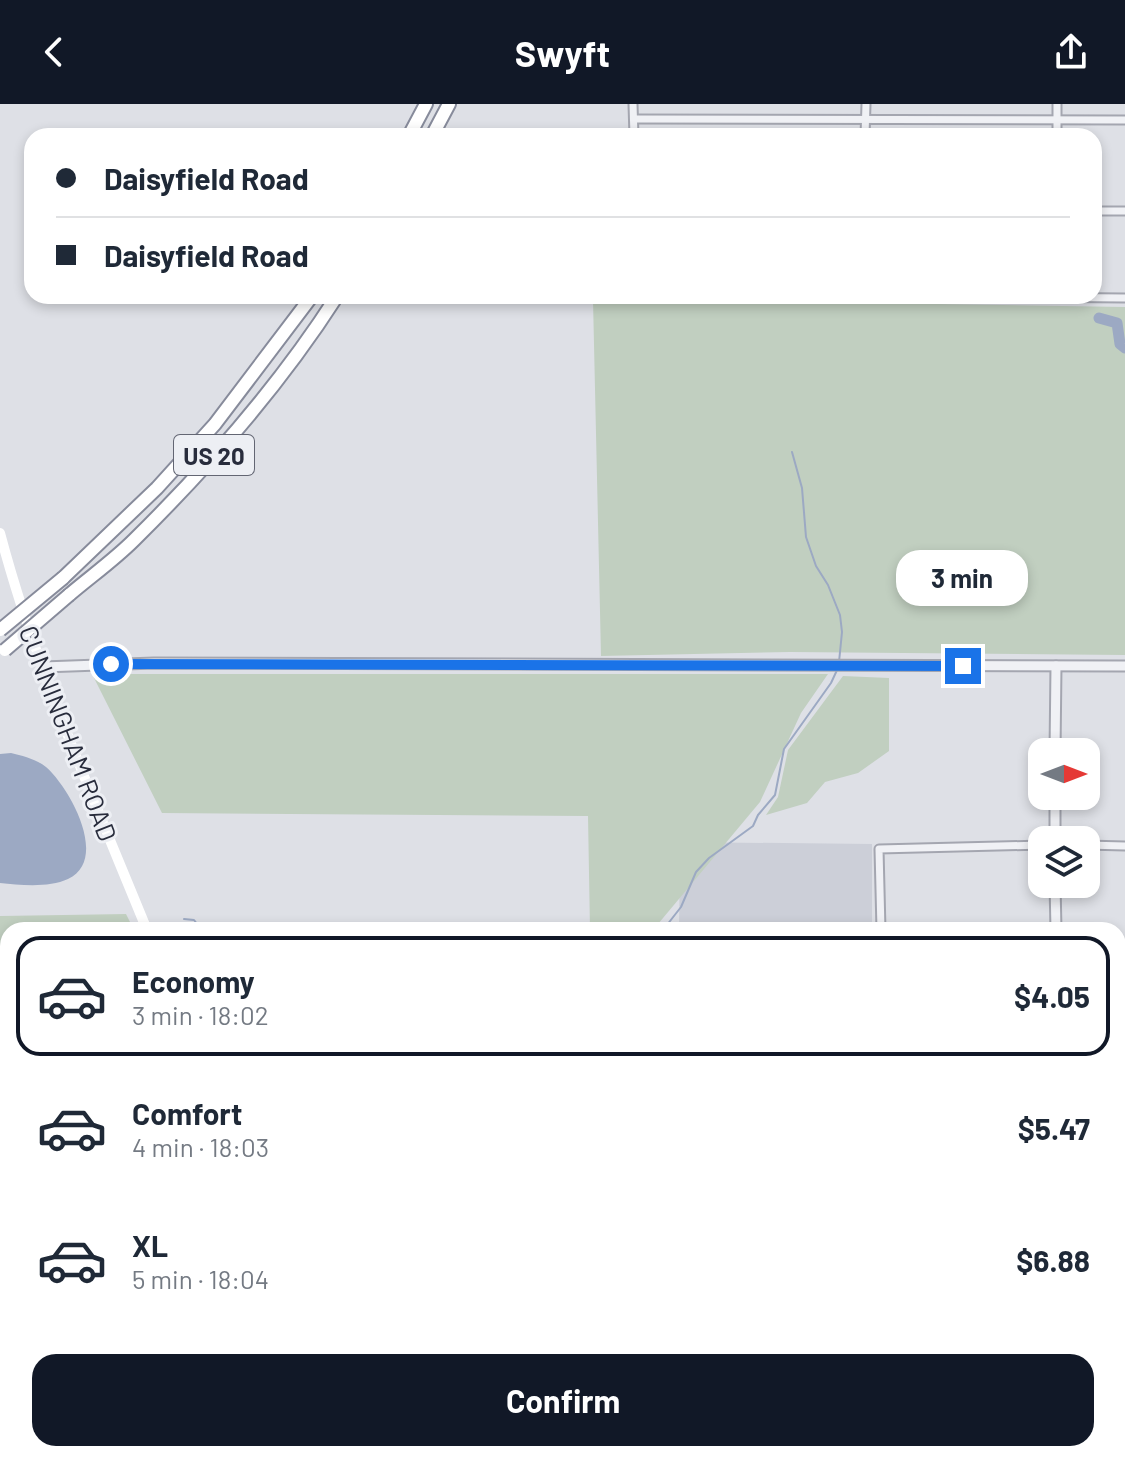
<!DOCTYPE html>
<html lang="en">
<head>
<meta charset="utf-8">
<style>
  body { margin:0; font-family:Barlow,sans-serif; background:#f2f2f3; color:#1f2937; height:100vh; display:flex; flex-direction:column; font-size:30px; white-space:nowrap }
  * { box-sizing:border-box; margin:0 }
  p { font-size:26px; color:#747a83 }
  .icon { flex:none; width:44px; height:44px; fill:none; stroke:currentColor; stroke-width:2; stroke-linecap:round; stroke-linejoin:round }
  .map { position:relative; flex:1; overflow:hidden }
  .panel { position:absolute; left:0px; top:818px; width:1126px; height:540px; display:flex; flex-direction:column; background:#fff; border-radius:24px 24px 0 0; box-shadow:0 4px 12px #0003 }
  .panel>* { flex:none }
  .guide { position:absolute; left:24px; top:24px; width:1078px; height:176px; border-radius:24px; box-shadow:0 4px 12px #0003; display:grid; align-content:center; height:176px; padding:0 32px; background:#fff }
  .needle { width:52px; rotate:90deg }
  .tools { position:absolute; left:1028px; top:634px; display:grid; gap:16px }
  .tools a { display:grid; place-items:center; width:72px; height:72px; border-radius:16px; background:#fff; box-shadow:0 4px 12px #0003; font-size:40px }
  .end { position:absolute; width:36px; height:36px; margin:-18px; border:10px solid #1a73e8; background:#fff; box-shadow:0 0 0 4px #fff }
  .from { border-radius:50% }
  .bubble { position:absolute; height:56px; border-radius:24px; background:#fff; box-shadow:0 4px 12px #0003; font-size:26px; font-weight:700; line-height:56px; text-align:center }
  .guide b { display:flex; align-items:center; gap:28px; height:76px; font-size:30px }
  .guide b+b { border-top:2px solid #e0e1e3 }
  .guide i { width:20px; height:20px; background:#1f2937 }
  ul { padding:14px 0 0; list-style:none }
  li { display:flex; align-items:center; gap:24px; height:120px; margin:0 16px 12px; padding:0 16px; border:4px solid transparent; border-radius:24px }
  li div { flex:1 }
  li b { display:block; font-size:30px }
  li em { font-style:normal; font-weight:700 }
  li.active { border-color:#111827 }
  li>.icon { width:72px; height:72px; stroke-width:1.5 }
  .primary-button { display:flex; gap:16px; margin-top:auto; padding:16px 32px }
  .primary-button a { flex:1; height:92px; border-radius:24px; background:#111827; color:#fff; font-size:32px; font-weight:700; line-height:92px; text-align:center }
  header { display:flex; justify-content:space-between; align-items:center; height:104px; padding:0 32px; background:#111827; color:#fff; font-size:36px; font-weight:700 }
  .map>svg:first-child { display:block }
  .built { fill:#cccfd8 }
  .green { fill:#c1cfc0 }
  .water { fill:#9ca9c3 }
  .lines { fill:none; stroke-linecap:round; stroke-linejoin:round }
  .stream { stroke:#9ca9c3; stroke-width:2 }
  .river { stroke:#9ca9c3; stroke-width:11 }
  .minor-casing { stroke:#a4a6b0; stroke-width:11 }
  .tertiary-casing { stroke:#a4a6b0; stroke-width:13 }
  .primary-casing { stroke:#9ea3b1; stroke-width:15 }
  .motorway-casing { stroke:#878b9b; stroke-width:16 }
  .minor { stroke:#f0f1f5; stroke-width:7 }
  .tertiary { stroke:#f0f1f5; stroke-width:9 }
  .secondary { stroke:#fff; stroke-width:10 }
  .primary { stroke:#fff; stroke-width:11 }
  .motorway { stroke:#fff; stroke-width:12 }
  .motorway-bridge-casing { stroke:#878b9b; stroke-width:16; stroke-linecap:butt }
  .motorway-bridge { stroke:#fff; stroke-width:12 }
  .route { stroke:#1a73e8; stroke-width:10 }
  .labels { text-anchor:middle; dominant-baseline:central; stroke-width:6; stroke-linejoin:round; paint-order:stroke }
  .shield { fill:#edeff4; stroke:#636673; stroke-width:2 }
  .shield-label { font-size:24px; font-weight:bold; fill:#282c3c }
  .street-label { font-size:26px; fill:#282c3c; stroke:#edeff4 }
</style>
</head>
<body>
<header><svg class="icon" aria-label="back" viewBox="0 0 24 24"><path d="M15 5l-7 7 7 7"/></svg>Swyft<svg class="icon" aria-label="share" viewBox="0 0 24 24"><path d="M12 15V3M7 8l5-5 5 5M5 13v7h14v-7"/></svg></header>
<div class="map">
<svg width="1125" height="1358" viewBox="0 0 1125 1358">
  <rect width="100%" height="100%" fill="#dee0e6"/>
  <path class="built" d="M680,738l192,2v86h-193z"/>
  <g class="green">
    <path d="M644,192h108l1,5 372,6v348l-335,-3 -189,4 -8,-356 51,-1z"/>
    <path d="M92,570h736l-27,39 -41,89 -107,128h-63l-2,-114 -426,-3z"/>
    <path d="M843,572l46,2v73l-31,22 -33,9 -18,21 -41,12 12,-18 10,-47z"/>
    <path d="M126,810l8,16h-126v47h-8v-61z"/>
    <path d="M0,975l8,7v103l-8,3z"/>
    <path d="M8,1156v192l-8,-2v-183l2,-5z"/>
  </g>
  <g class="water">
    <path d="M11,649c12,3 25,6 35,14 23,20 64,92 22,112 -19,9 -48,6 -68,4v-129z"/>
    <path d="M8,1305v35l-8,4v-37z"/>
  </g>
  <g class="lines">
    <g class="stream">
      <path d="M792,348l10,36 4,49 10,29 12,19 12,30 2,17 -3,30"/>
      <path d="M184,815l10,1 8,10"/>
      <path d="M116,826l18,-5"/>
      <path d="M663,826l18,-23 15,-35 13,-14 44,-32 5,-11 17,-20 9,-46 47,-66 7,-15"/>
      <path d="M0,940l8,-7"/>
      <path d="M0,965l8,7"/>
      <path d="M0,1199l8,-7"/>
    </g>
    <path class="river" d="M1099,214l18,5 3,21 5,4"/>
    <g class="minor-casing">
      <g id="minor">
        <path d="M633,0l1,32"/>
        <path d="M634,15l491,1"/>
        <path d="M865,32l1,-32"/>
        <path d="M1057,32v-32"/>
        <path d="M1094,107h31"/>
        <path d="M915,192l210,2"/>
        <path d="M1086,741l39,1"/>
        <path d="M881,826l-2,-81 163,-4"/>
        <path d="M1118,922h7"/>
        <path d="M1118,1090h7"/>
        <path d="M1118,1171l7,1"/>
        <path d="M1118,1251l7,1"/>
        <path d="M1118,1347h7"/>
        <path d="M528,1350v8"/>
        <path d="M877,1358v-8"/>
      </g>
    </g>
    <g class="tertiary-casing">
      <g id="tertiary">
        <path d="M43,563l111,-4 971,3"/>
        <path d="M1055,648l1,-86"/>
        <path d="M1055,736v-44"/>
        <path d="M1055,780l1,46"/>
        <path d="M1054,1358v-8"/>
      </g>
    </g>
    <g class="primary-casing">
      <g id="primary">
        <path d="M1118,954l7,-1"/>
        <path d="M0,1132l8,-2"/>
      </g>
    </g>
    <g class="motorway-casing">
      <g id="motorway">
        <path d="M409,32l17,-32"/>
        <path d="M432,32l17,-32"/>
        <path d="M63,474l94,-90 58,-64 97,-128"/>
        <path d="M69,491c21,-18 45,-35 65,-55 75,-74 146,-155 203,-244"/>
      </g>
    </g>
    <use href="#minor" class="minor"/>
    <use href="#tertiary" class="tertiary"/>
    <g class="secondary">
      <path d="M0,429c36,136 94,267 147,397"/>
      <path d="M365,1350l3,8"/>
    </g>
    <use href="#primary" class="primary"/>
    <use href="#motorway" class="motorway"/>
    <g class="motorway-bridge-casing">
      <g id="motorway-bridge">
        <path d="M0,526l63,-52"/>
        <path d="M5,546l64,-55"/>
      </g>
    </g>
    <use href="#motorway-bridge" class="motorway-bridge"/>
  </g>
  <g class="lines">
    <path class="route" d="M111,560l852,2"/>
  </g>
  <g class="labels">
    <rect class="shield" x="174" y="331" width="80" height="40" rx="6"/>
    <g class="shield-label">
      <text x="214" y="351">US 20</text>
    </g>
    <g class="street-label">
      <text transform="translate(69 629) rotate(69)">CUNNINGHAM ROAD</text>
    </g>
  </g>
</svg>
<div class="tools">
<a><svg class="needle" viewBox="-14 -14 28 28"><path d="M0-13l5 13h-10z" fill="#e53935"/><path d="M0 13l5-13h-10z" fill="#747a83"/></svg></a>
<a><svg class="icon" aria-label="layers" viewBox="0 0 24 24"><path d="M12 4l9 5-9 5-9-5zM3 14l9 5 9-5"/></svg></a>
</div>
<i class="end from" style="left:111px;top:560px"></i>
<i class="end" style="left:963px;top:562px"></i>
<div class="bubble" style="left:896px;top:446px;width:132px">3 min</div>
<div class="guide">
<b><i class="from"></i>Daisyfield Road</b>
<b><i></i>Daisyfield Road</b>
</div>
<section class="panel">
<ul>
<li class="active"><svg class="icon" aria-label="car" viewBox="0 0 24 24"><path d="M5 17H2v-5l4-1 3-4h7l3 4 3 1v5h-3M9 17h6M6 11h13"/><circle cx="7" cy="17" r="2"/><circle cx="17" cy="17" r="2"/></svg><div><b>Economy</b><p>3 min · 18:02</p></div><em>$4.05</em></li>
<li><svg class="icon" aria-label="car" viewBox="0 0 24 24"><path d="M5 17H2v-5l4-1 3-4h7l3 4 3 1v5h-3M9 17h6M6 11h13"/><circle cx="7" cy="17" r="2"/><circle cx="17" cy="17" r="2"/></svg><div><b>Comfort</b><p>4 min · 18:03</p></div><em>$5.47</em></li>
<li><svg class="icon" aria-label="car" viewBox="0 0 24 24"><path d="M5 17H2v-5l4-1 3-4h7l3 4 3 1v5h-3M9 17h6M6 11h13"/><circle cx="7" cy="17" r="2"/><circle cx="17" cy="17" r="2"/></svg><div><b>XL</b><p>5 min · 18:04</p></div><em>$6.88</em></li>
</ul>
<div class="primary-button"><a>Confirm</a></div>
</section>
</div>
</body>
</html>
